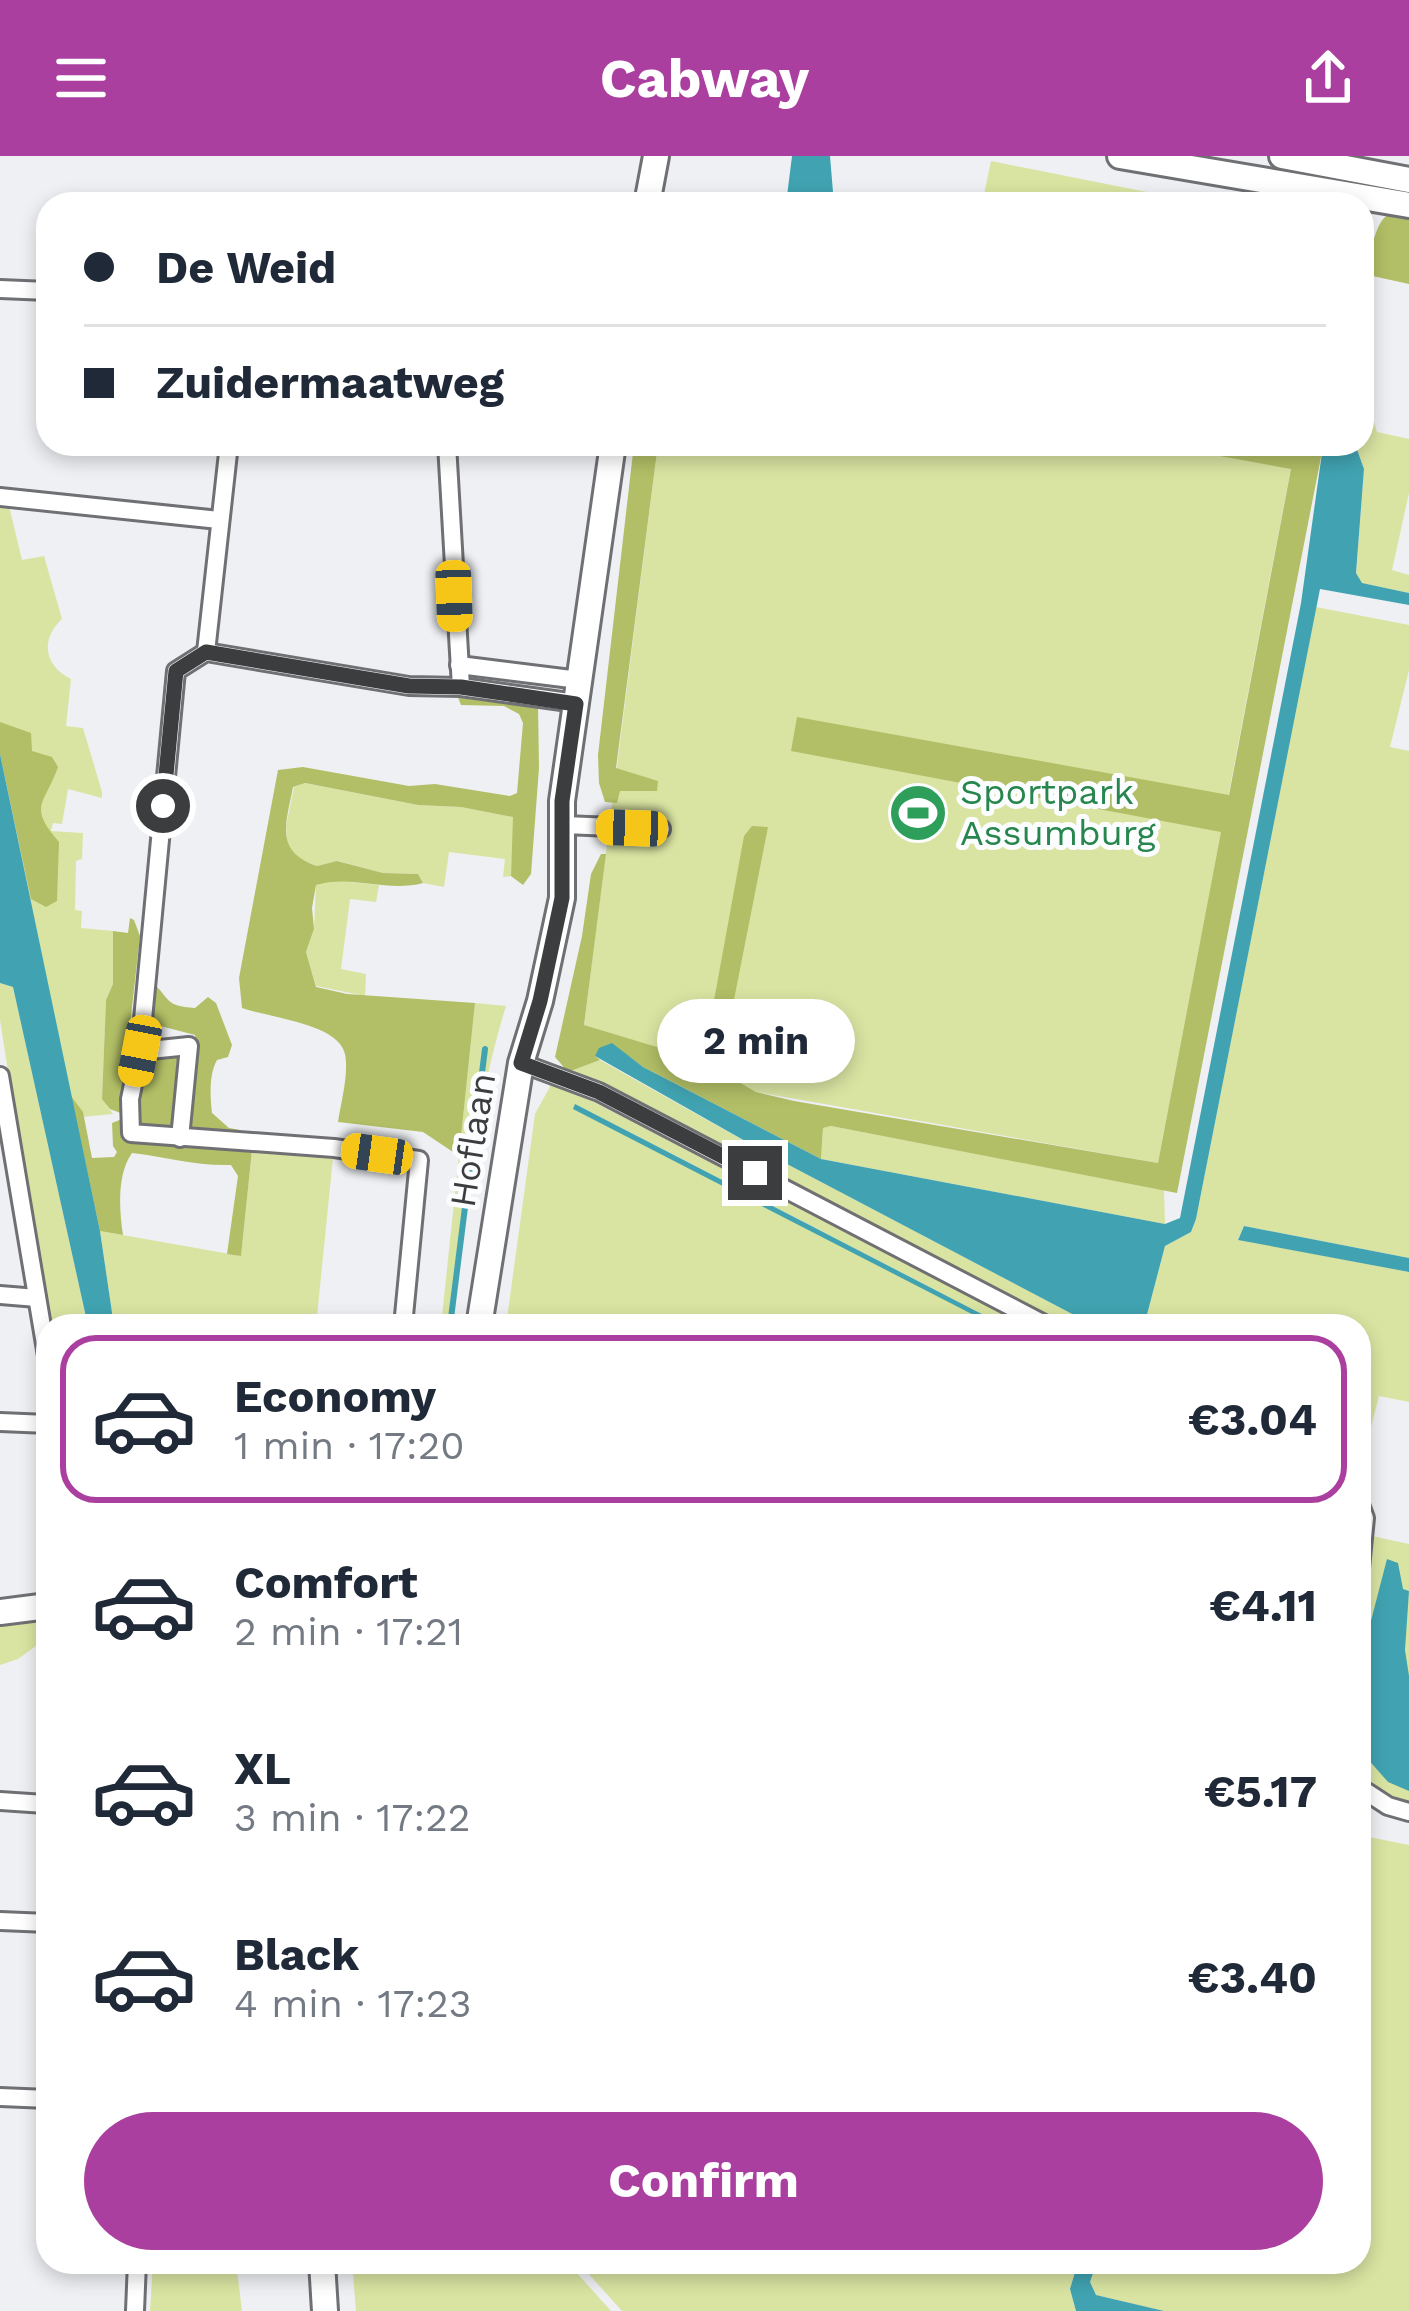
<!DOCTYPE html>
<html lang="en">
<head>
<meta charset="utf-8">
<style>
  body { margin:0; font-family:"Work Sans",sans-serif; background:#f6f6f7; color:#1f2937; height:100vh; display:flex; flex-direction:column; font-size:45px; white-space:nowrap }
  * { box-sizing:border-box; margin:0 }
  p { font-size:39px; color:#747a83 }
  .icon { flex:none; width:66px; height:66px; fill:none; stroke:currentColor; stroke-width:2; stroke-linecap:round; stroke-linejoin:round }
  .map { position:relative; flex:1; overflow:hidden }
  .details { position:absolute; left:36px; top:1158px; width:1335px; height:960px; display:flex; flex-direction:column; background:#fff; border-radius:36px; box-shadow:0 6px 18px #0003 }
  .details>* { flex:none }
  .top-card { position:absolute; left:36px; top:36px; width:1338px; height:264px; border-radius:36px; box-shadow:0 6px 18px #0003; display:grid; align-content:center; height:264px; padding:0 48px; background:#fff }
  .end { position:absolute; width:54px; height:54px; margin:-27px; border:15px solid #3c3d3e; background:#fff; box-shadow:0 0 0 6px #fff }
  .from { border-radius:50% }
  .bubble { position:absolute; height:84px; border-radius:42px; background:#fff; box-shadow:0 6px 18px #0003; font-size:39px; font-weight:700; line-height:84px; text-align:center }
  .car { position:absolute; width:36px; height:72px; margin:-36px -18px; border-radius:15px; box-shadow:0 0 9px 3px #0007; background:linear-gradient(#f5c518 24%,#345 0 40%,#f5c518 0 76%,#345 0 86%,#f5c518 0) }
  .top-card b { display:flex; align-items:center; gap:42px; height:114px; font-size:45px }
  .top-card b+b { border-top:3px solid #e0e1e3 }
  .top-card i { width:30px; height:30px; background:#1f2937 }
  ul { padding:21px 0 0; list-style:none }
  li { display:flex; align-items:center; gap:36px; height:168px; margin:0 24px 18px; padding:0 24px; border:6px solid transparent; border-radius:36px }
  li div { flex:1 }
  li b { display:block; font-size:45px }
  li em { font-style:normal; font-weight:700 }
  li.on { border-color:#aa3f9f }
  li>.icon { width:108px; height:108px; stroke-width:1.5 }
  .cta { display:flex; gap:24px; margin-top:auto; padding:24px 48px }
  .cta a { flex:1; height:138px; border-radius:72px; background:#aa3f9f; color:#fff; font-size:48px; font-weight:700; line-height:138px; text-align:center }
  header { display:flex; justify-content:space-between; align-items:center; height:156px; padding:0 48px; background:#aa3f9f; color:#fff; font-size:54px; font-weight:700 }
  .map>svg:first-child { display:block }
  .green { fill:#d9e4a2 }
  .forest { fill:#b2bf66 }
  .water { fill:#41a3b1 }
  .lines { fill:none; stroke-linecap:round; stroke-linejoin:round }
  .stream { stroke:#41a3b1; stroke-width:6 }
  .street-casing { stroke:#6f7073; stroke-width:22 }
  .secondary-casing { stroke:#6f7073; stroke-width:30 }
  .street { stroke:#fff; stroke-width:16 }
  .secondary { stroke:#fff; stroke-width:24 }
  .route { stroke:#3c3d3e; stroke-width:15 }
  .labels { text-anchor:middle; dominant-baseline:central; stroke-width:10; stroke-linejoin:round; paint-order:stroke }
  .leisure-label { font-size:36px; fill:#27864d; stroke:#fcfdff; text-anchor:start }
  .street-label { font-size:36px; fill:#3c3d3e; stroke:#fcfdff }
</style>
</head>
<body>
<header><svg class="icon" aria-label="menu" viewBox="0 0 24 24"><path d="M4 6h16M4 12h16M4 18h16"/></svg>Cabway<svg class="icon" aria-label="share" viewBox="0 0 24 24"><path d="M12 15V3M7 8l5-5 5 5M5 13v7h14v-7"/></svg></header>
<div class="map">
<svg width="1409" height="2155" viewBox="0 0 1409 2155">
  <rect width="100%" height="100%" fill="#eef0f3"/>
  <g class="green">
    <path d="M991,5l216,43h-225z"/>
    <path d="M1362,252l8,2 7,22 32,7v54l-17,77 17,5v18l-48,-10 -5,-10 8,-104 -9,-25h7z"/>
    <path d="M658,288h496l137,24 -133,695 -402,-71 -36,-21 -136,-46z"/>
    <path d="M9,350l13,54 22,-4 18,63c-22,20 -18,47 9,60l-5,47 17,2 19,64v6l-34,-9 -6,35 -9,-1 -2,8 32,2 -1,26 -6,2 -1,49 7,1 -1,17 32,3v53l-7,16 -4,98 11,16 -31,3 -11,-21 -71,-342v-246z"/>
    <path d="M1316,451l93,18v45l-19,77 19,4v507l-165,-32 -6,13 171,33v130l-30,-6 -20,77v-147h-215l21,-80 26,-14 5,-13z"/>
    <path d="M304,627l114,22 43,2 53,10 -3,59 -8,1 2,-18 -56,-7 -5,35 -21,-4 -5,-9 -35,-1 -45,-12 -21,5 -19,-7 -11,-14 -1,-19 8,-39z"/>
    <path d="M331,724l48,5 -3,17 -26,-3 -9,70 25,5 -1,22 -49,-10 -10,-34 8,-23 2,-44z"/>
    <path d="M0,827l13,4 75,339h-40l-48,-306z"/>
    <path d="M475,847l31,3c-32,103 -42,213 -57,320h-8z"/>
    <path d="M600,904l166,93 329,173h-36l-491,-254z"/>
    <path d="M553,925l476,245h-24l-430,-222 420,222h-489l29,-212z"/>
    <path d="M831,970l333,64 1,34 -344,-65 2,-31z"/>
    <path d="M334,992l-18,178h-202l-14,-95 141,25 11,-106z"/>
    <path d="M1372,1380l37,8v262l-19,-8 -31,-28v-170l11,-33z"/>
    <path d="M48,1460v21l-30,22 -18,6v-43z"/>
    <path d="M1359,1679l50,10v466h-246l-67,-16 -6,-13 7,-20h262z"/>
    <path d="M153,2106h83l6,49h-92z"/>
    <path d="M352,2106h215l44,49h-255z"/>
    <path d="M578,2106h500l-8,27 6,22h-454z"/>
  </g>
  <g class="forest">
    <path d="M1409,55v73l-41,-9c0,-14 7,-54 20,-60 6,-3 14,-1 21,-4z"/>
    <path d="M634,288h24l-42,324 42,13 -1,10h-37l-3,12 -12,-1 -6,-19 -1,-28z"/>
    <path d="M1154,288h158l10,8 -145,741 -346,-67 -8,2 -2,31 -178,-92 -31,-23 -17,12 5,4 -32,12 -13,-15 27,-121 9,-62 10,-20h5l-22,171 119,36 41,-225 8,-10 16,1 -48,244 36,21 38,9 364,62 63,-331 -430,-81 6,-34 432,78 62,-326z"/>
    <path d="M474,536l64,12 1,64 -8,106 -8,11 -12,-9 2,-59 -52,-10 -43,-2 -113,-22 -12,4c-7,37 -19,64 24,79l20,-5 46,12 35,1 5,9c-36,10 -72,-9 -107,2l-4,23 2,21 -8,23 10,35 31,7 128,9 -16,153 -36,-24 -85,-10c3,-20 11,-48 7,-68 -7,-31 -76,-36 -103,-46l-3,-30 39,-208 25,-3 106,19 26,-2 75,12 7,-3 6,-70 -4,-9 -15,-8 -43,-1 -4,-10z"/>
    <path d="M0,566l31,11 1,18 20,6 6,10c-13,37 -31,39 1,75l-2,59 -11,6 -15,-8 -31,-145z"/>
    <path d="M130,762l4,2 6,16 -10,89 16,3 31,29 -2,64c17,-28 23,-53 20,-86l-42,-11 -1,-42c19,17 12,24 43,26l13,-11 8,6 16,42 -4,12 -11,3c-8,14 -7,37 -5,53l17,15 11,2 12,20 -11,106 -14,-2 11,-78 -7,-11c-36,1 -64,-8 -99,-12 -15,21 -13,56 -9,82l-23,-4 -29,-135 12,16 9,46 22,-1 3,-5 -4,-6 -1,-23 10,-4 1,-5 -13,-5 -8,-10 4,-99 7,-16v-53l15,2z"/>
  </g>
  <g class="water">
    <path d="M792,0h38l4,48h-48z"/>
    <path d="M1312,288h43l9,25 -8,104 6,10 47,10v12l-89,-16 -124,630 -5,13 -26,14 -21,80h-49l-329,-173 -171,-97 4,-8 13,-5 31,24 178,92 344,65 15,-6 121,-615 21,-150z"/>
    <path d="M0,598l100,477 14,95h-26l-75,-339 -13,-4z"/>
    <path d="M575,948l430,222h-10l-422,-217z"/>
    <path d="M1244,1070l165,32v14l-171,-32z"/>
    <path d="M1387,1403l11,4 5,26 6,2 -4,59 4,26v115l-21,-9 -29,-33v-82z"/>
    <path d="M1078,2106h19l-7,20 6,13 68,16h-88l-6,-22z"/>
  </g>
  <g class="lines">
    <path class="stream" d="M450,1170l35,-277"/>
    <g class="street-casing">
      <g id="street">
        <path d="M0,133l48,2"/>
        <path d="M447,288l14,243"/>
        <path d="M0,341l219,23"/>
        <path d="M206,496l23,-208"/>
        <path d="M459,509l120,15"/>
        <path d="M564,669l97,4"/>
        <path d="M140,895l49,-5 -9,92"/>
        <path d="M521,907l78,29 449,234"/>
        <path d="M0,920l48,286"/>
        <path d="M0,1139l37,3"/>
        <path d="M403,1170l16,-166 -85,-12 -203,-15 -1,-34 10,-48 36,-380 30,-19 203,34 52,1 115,16"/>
        <path d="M0,1266l48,2"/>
        <path d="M1359,1346l6,16 -6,60"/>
        <path d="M1359,1631l29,19 21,6"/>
        <path d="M0,1645l45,3"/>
        <path d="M0,1765l48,2"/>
        <path d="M0,1941l48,2"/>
        <path d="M135,2155l2,-49"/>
      </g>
    </g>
    <g class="secondary-casing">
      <g id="secondary">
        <path d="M1120,0l289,49"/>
        <path d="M1282,0l127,24"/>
        <path d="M647,48l9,-48"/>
        <path d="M479,1170l42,-263 19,-62 22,-103v-97l51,-357"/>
        <path d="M0,1456l48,-6"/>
        <path d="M322,2106l3,49"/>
      </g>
    </g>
    <use href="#street" class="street"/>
    <use href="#secondary" class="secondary"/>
  </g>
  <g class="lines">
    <path class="route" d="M163,650l13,-135 30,-19 203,34 52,1 115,17 -14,97v97l-22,103 -19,62 78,29 156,81"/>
  </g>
  <defs>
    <g id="stadium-disc" transform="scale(3)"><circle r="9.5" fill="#2e9e5b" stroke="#fcfdff"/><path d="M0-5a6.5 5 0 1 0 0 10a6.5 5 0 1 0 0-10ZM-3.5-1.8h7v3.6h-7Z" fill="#fff"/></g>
  </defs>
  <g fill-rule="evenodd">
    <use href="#stadium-disc" x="918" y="657"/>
  </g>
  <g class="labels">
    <g class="leisure-label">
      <text x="960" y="636">Sportpark<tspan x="960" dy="41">Assumburg</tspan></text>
    </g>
    <g class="street-label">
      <text transform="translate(473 984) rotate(-81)">Hoflaan</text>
    </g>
  </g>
</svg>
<i class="end from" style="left:163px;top:650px"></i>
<i class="end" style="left:755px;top:1017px"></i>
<div class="bubble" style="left:657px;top:843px;width:198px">2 min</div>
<i class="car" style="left:454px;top:440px;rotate:178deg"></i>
<i class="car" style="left:632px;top:672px;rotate:272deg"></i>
<i class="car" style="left:140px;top:895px;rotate:191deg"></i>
<i class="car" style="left:377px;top:998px;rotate:278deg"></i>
<div class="top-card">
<b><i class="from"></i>De Weid</b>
<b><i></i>Zuidermaatweg</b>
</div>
<section class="details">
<ul>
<li class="on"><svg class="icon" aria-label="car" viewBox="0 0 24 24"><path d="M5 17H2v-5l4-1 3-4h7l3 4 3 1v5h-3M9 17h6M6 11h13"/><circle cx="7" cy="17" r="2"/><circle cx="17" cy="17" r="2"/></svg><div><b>Economy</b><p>1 min · 17:20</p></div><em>€3.04</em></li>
<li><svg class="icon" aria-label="car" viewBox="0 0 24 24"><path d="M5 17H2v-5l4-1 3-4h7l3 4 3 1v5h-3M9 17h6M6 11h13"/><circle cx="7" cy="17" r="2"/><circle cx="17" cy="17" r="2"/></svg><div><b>Comfort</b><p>2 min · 17:21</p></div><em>€4.11</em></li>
<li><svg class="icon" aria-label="car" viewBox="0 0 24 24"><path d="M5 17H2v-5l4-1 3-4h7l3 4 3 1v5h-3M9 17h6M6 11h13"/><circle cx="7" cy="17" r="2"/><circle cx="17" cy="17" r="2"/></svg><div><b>XL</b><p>3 min · 17:22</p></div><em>€5.17</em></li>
<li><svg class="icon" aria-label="car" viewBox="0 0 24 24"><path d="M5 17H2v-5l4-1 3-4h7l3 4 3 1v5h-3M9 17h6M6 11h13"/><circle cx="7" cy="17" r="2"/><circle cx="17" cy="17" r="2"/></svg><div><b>Black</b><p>4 min · 17:23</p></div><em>€3.40</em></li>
</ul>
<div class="cta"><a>Confirm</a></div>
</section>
</div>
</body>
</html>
